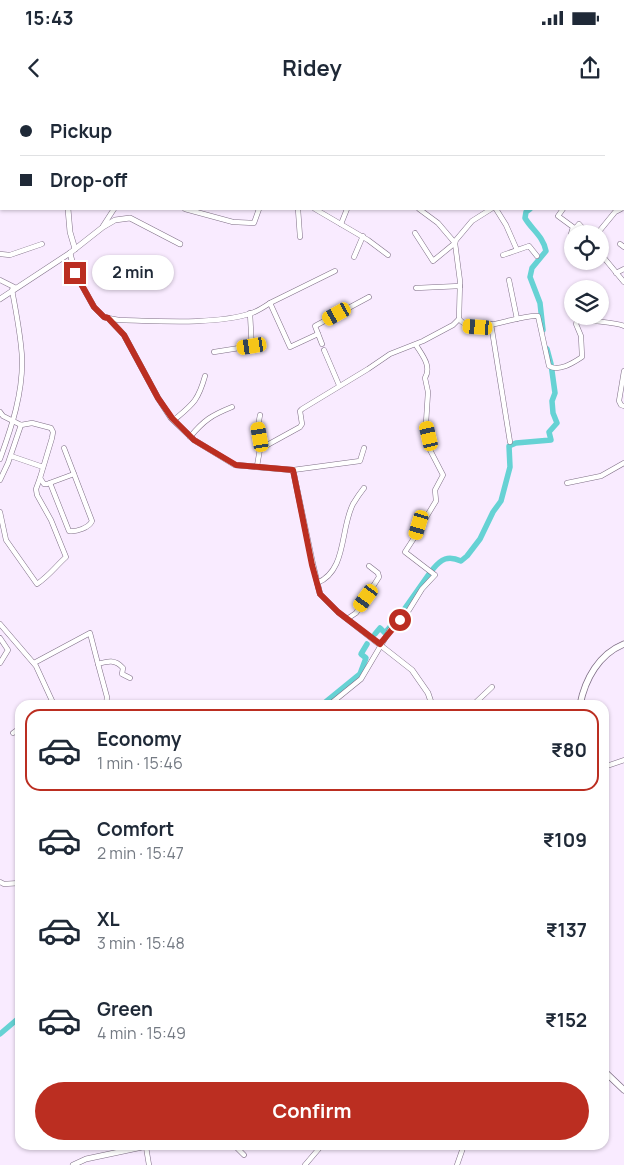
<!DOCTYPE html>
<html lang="en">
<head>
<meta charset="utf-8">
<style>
  body { margin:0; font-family:Manrope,sans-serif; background:#f6f6f7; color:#1f2937; height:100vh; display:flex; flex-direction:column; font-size:19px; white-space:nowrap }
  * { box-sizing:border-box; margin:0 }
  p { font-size:16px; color:#747a83 }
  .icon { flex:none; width:28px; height:28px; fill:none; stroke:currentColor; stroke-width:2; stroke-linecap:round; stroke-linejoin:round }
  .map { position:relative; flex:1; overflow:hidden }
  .drawer { position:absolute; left:15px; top:600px; width:594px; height:450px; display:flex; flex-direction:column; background:#fff; border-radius:15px; box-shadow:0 1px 4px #0004 }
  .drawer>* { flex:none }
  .hud { position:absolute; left:0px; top:0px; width:625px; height:110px; box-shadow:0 1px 4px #0004; display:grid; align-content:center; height:110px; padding:0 20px; background:#fff }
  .buttons { position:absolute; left:564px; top:125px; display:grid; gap:10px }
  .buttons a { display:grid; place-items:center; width:45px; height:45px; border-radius:50%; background:#fff; box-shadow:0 1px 4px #0004; font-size:25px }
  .end { position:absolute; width:22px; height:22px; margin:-11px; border:6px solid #bb2e21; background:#fff; box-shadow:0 0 0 2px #fff }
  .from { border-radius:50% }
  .bubble { position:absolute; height:35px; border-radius:18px; background:#fff; box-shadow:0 1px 4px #0004; font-size:16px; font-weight:700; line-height:35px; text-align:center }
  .car { position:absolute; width:15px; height:30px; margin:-15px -8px; border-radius:6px; box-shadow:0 0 4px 1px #0007; background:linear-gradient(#f5c518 24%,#345 0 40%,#f5c518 0 76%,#345 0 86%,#f5c518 0) }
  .hud b { display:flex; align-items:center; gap:18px; height:48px; font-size:19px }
  .hud b+b { border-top:1px solid #e0e1e3 }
  .hud i { width:12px; height:12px; background:#1f2937 }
  ul { padding:9px 0 0; list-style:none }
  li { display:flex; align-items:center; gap:15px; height:82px; margin:0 10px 8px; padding:0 10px; border:2px solid transparent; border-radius:15px }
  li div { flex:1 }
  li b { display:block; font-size:19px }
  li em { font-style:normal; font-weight:700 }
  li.current { border-color:#bb2e21 }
  li>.icon { width:45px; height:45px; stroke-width:1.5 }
  .action { display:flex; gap:10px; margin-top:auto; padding:10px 20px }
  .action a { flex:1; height:58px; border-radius:30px; background:#bb2e21; color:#fff; font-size:20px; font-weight:700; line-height:58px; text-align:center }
  .status { display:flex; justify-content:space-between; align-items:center; height:35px; padding:0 25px; background:#fff; direction:ltr }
  .status svg { height:14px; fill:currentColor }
  header { display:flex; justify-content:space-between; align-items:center; height:65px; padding:0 20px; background:#fff; font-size:22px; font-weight:700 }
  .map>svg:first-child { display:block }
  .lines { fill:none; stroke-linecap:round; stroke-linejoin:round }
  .canal { stroke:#66d2d4; stroke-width:5.5 }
  .minor-casing { stroke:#7f6f86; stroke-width:5.5 }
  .tertiary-casing { stroke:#7f6f86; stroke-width:6 }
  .secondary-casing { stroke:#7f6f86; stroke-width:7 }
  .minor { stroke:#fff; stroke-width:4.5 }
  .tertiary { stroke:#fff; stroke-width:5 }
  .secondary { stroke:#fff; stroke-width:5.5 }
  .route { stroke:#bb2e21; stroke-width:6 }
</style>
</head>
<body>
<div class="status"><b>15:43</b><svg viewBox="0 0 49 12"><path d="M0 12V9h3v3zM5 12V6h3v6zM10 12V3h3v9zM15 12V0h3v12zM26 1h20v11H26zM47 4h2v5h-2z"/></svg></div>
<header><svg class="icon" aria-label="back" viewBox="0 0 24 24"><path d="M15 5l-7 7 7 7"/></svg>Ridey<svg class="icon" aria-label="share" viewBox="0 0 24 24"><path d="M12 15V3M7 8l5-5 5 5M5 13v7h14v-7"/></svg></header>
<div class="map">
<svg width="624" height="1065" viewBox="0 0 624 1065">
  <rect width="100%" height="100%" fill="#f9ebff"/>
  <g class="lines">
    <g class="canal">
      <path d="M615,1v-1"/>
      <path d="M530,109l-4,3 -1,6c7,12 18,18 21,33l-14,17 -2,9 10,26 3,27"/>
      <path d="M433,469c8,-10 15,-14 28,-8l6,-5 13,-17 13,-27 8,-11 9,-34 -1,-21 7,-3 35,-3 -2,-8 8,-9 -4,-10 -1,-12 3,-8 -4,-29 -4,-15"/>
      <path d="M375,534l5,-6 5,5 18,-22 26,-37"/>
      <path d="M322,605l38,-31 6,-16 -5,-4 6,-10"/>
      <path d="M0,934l20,-17"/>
    </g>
    <g class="minor-casing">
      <g id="minor">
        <path d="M442,0l1,1"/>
        <path d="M239,1v-1"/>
        <path d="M500,1l1,-1"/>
        <path d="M587,1l1,-1"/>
        <path d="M185,109l48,13 21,1 5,-14"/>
        <path d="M298,109l2,28"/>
        <path d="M315,109l53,31 20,15"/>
        <path d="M491,109l-19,12 -16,19 -1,3 5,38 -1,38c15,19 57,-5 79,-3l11,50c10,6 24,-3 33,-9l-1,-21 -5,-12 1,-3c6,-2 40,2 47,5"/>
        <path d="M496,109l10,16 11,25"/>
        <path d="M563,109l-5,7 15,11 -2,7 1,2"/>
        <path d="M341,124l6,-15"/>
        <path d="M103,126l11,-17"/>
        <path d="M572,132l7,-8 9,10"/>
        <path d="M415,133l18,28 22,-18 -17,-20 -19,-14"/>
        <path d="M597,134l18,-22 6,-3"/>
        <path d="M620,144l4,3"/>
        <path d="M600,153l24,29"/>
        <path d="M0,154l10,1 32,-11"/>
        <path d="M503,155l26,-9 8,10"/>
        <path d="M354,157l9,-21"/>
        <path d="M616,173l8,-4"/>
        <path d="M0,180l16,8"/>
        <path d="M509,180l8,39"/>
        <path d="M416,188l44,-2"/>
        <path d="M270,203l65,-32"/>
        <path d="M250,213l2,37"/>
        <path d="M108,218l11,2c39,1 98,5 133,-7 6,-2 12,-6 18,-10l20,44 28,-13"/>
        <path d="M491,224l19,118"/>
        <path d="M322,244l-7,-18 54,-29"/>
        <path d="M324,250l15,35"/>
        <path d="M214,252l38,-6"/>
        <path d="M624,271l-5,30 2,4 3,1"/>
        <path d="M0,312l3,4 18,9 11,-2 19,5 2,4 -1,6 -12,40 4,6h3l27,-10 -10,-26"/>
        <path d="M174,320c19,-16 24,-19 31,-44"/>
        <path d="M190,337c14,-17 22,-22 42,-30"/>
        <path d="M260,349l-2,-23 2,-11"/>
        <path d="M11,356l32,11"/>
        <path d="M0,359c12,-33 23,-66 22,-101 -1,-22 -6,-46 -10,-68"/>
        <path d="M257,366l3,-17 40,-22 2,-3 -2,-13 2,-2 66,-40 22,-15 33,-13 30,-16 6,-6"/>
        <path d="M293,370l67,-9 4,-13"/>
        <path d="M0,380l8,-17 13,-38"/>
        <path d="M50,383l19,48c7,1 20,-3 23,-10l-18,-47"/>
        <path d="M567,383l34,-7 23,-13"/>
        <path d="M0,412l6,28 31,44c13,-9 18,-17 29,-27l-15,-37 -14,-25 -1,-6 4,-11"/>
        <path d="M317,483c30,-12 23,-54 36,-79 3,-5 7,-11 11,-16"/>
        <path d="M347,519l9,-6 23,-36 -1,-4 -9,-7"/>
        <path d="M0,524l36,42 18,39"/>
        <path d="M0,538l8,12 -8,13"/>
        <path d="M34,563l56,-30 8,31c10,-3 17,-5 25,4l-1,6 8,4"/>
        <path d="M98,564l9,33 -1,8"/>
        <path d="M329,605l32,-26 29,-49 19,-20 13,-21 13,-14 -30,-23 11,-17 3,-10 6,-6 11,-18 -1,-11 8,-15 -14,-27v-12l-3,-13 2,-31 -3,-14c7,-12 -3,-23 -9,-33"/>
        <path d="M473,605l19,-18"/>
        <path d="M13,633l7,-5"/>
        <path d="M604,667l20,-7"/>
        <path d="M0,782l4,2 16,-1"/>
        <path d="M234,1045l10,10"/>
        <path d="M146,1047l3,18"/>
        <path d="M305,1065l17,-20"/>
        <path d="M457,1065l7,-20"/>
      </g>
    </g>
    <g class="tertiary-casing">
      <g id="tertiary">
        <path d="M59,0l1,1"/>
        <path d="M335,1l2,-1"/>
        <path d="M68,109l2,23 5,17"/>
        <path d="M70,153l5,20 19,34 10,10 4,1 16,17 34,63 13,20 23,22 41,25 58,5 20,95 7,29 18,18 74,58 16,23 4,12"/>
        <path d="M0,199l70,-46 33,-26 12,-7 15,-2 50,26"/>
        <path d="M73,1065l13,-6 66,-14"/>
      </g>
    </g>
    <g class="secondary-casing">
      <g id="secondary">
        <path d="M580,605c5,-26 19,-51 44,-61"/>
        <path d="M604,971l20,19"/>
      </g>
    </g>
    <use href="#minor" class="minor"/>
    <use href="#tertiary" class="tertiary"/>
    <use href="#secondary" class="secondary"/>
  </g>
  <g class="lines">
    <path class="route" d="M75,173l19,34 10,10 4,1 16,17 34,63 14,20 22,22 42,25 57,5 19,95 8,29 18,18 42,32 20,-24"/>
  </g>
</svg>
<div class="buttons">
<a><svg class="icon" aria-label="locate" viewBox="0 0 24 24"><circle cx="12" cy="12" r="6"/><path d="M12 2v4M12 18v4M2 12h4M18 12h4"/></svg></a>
<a><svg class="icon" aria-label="layers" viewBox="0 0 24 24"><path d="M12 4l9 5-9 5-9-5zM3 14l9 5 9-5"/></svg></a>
</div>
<i class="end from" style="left:400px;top:520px"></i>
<i class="end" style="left:75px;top:173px"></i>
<div class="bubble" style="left:92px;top:155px;width:82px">2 min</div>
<i class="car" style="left:337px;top:214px;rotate:241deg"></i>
<i class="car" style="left:478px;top:227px;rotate:274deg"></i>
<i class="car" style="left:252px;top:246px;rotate:261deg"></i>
<i class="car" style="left:429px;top:336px;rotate:347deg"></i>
<i class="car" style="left:260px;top:337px;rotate:350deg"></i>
<i class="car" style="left:419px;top:425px;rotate:197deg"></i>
<i class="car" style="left:366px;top:498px;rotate:216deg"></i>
<div class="hud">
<b><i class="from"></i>Pickup</b>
<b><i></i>Drop-off</b>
</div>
<section class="drawer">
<ul>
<li class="current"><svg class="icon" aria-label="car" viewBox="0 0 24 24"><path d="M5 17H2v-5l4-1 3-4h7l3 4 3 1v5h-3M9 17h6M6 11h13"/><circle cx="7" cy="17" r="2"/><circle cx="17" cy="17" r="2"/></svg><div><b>Economy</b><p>1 min · 15:46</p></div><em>₹80</em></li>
<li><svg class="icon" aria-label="car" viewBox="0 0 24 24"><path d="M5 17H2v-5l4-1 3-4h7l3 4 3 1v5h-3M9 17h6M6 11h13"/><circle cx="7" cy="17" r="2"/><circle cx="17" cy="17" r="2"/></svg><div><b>Comfort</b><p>2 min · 15:47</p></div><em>₹109</em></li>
<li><svg class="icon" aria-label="car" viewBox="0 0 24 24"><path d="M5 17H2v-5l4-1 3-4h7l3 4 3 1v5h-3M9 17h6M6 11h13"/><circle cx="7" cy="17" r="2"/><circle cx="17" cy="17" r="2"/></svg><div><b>XL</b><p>3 min · 15:48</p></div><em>₹137</em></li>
<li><svg class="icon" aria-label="car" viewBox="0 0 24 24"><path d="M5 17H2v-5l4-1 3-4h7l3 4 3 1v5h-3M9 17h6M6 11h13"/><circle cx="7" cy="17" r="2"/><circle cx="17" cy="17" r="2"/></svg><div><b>Green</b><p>4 min · 15:49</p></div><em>₹152</em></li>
</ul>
<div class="action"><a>Confirm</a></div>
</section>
</div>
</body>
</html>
